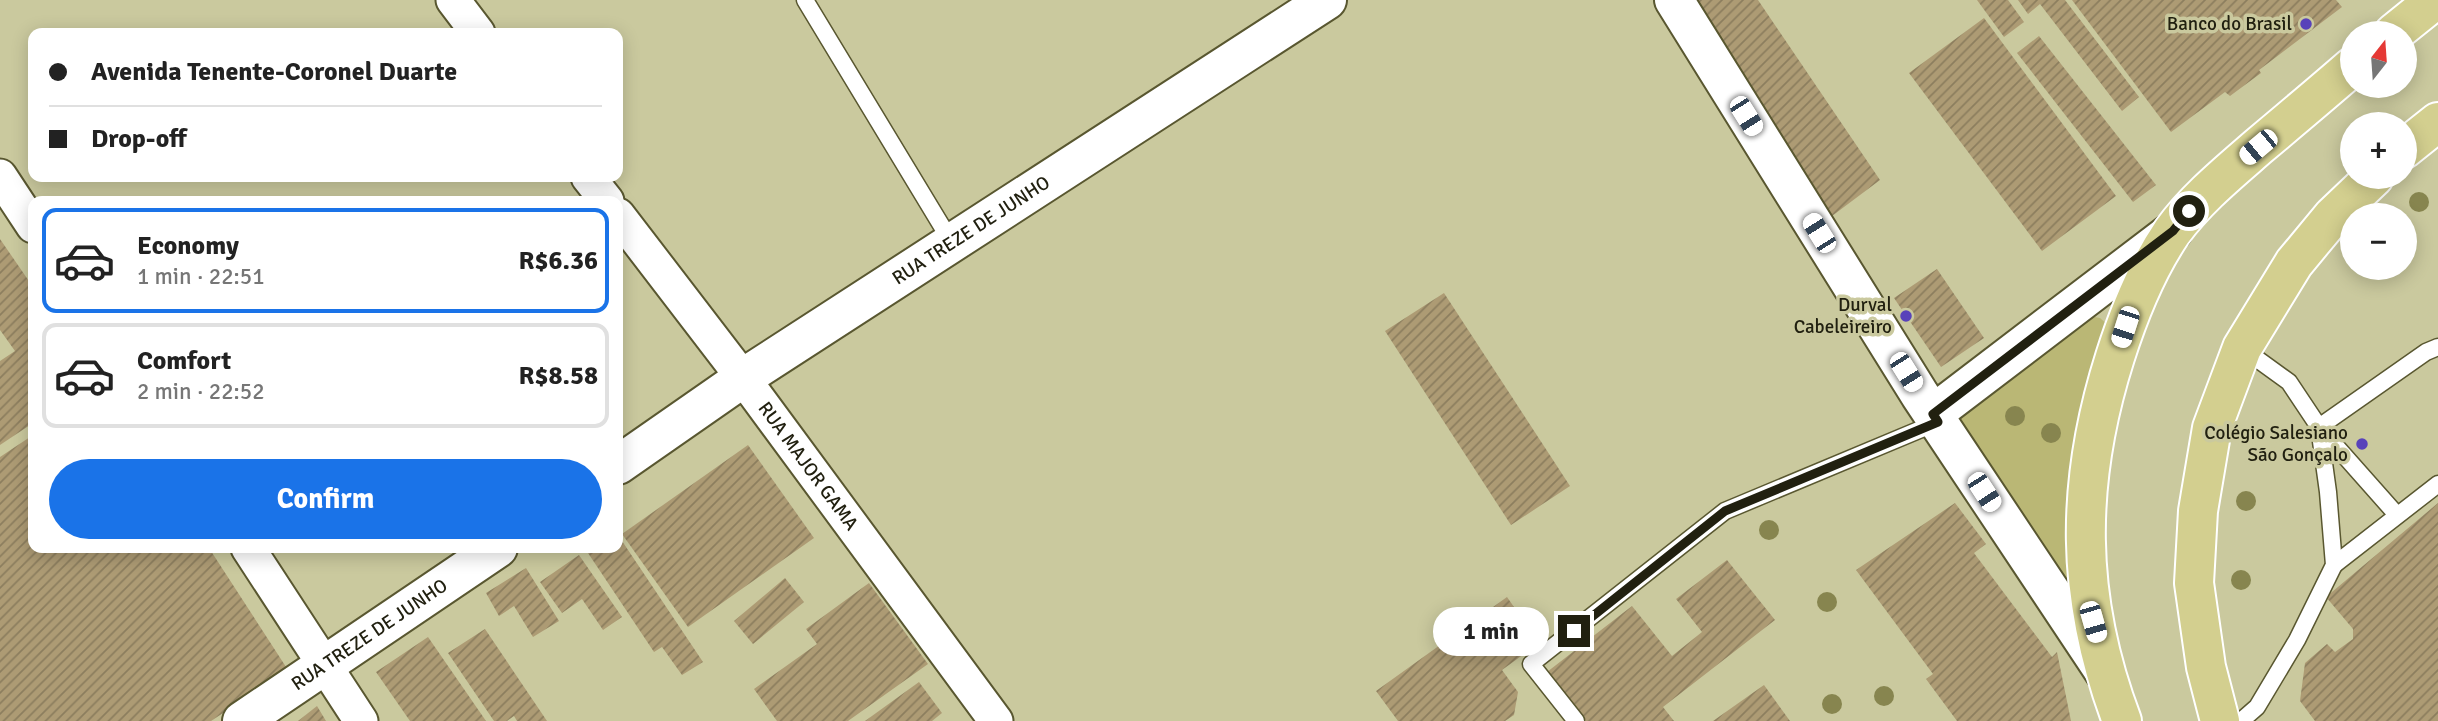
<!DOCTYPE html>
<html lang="en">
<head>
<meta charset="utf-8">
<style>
  body { margin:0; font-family:Signika,sans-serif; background:#f2f2f2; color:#222; height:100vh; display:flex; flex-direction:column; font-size:26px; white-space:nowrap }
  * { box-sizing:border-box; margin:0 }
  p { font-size:23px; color:#767676 }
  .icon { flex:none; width:38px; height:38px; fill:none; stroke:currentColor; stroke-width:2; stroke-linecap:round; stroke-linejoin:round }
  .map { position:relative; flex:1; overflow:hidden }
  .panel { position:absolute; left:28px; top:196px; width:595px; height:357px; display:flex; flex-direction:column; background:#fff; border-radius:14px; box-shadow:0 4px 18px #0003 }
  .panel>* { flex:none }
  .banner { position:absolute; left:28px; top:28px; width:595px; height:154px; border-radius:14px; box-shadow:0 4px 18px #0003; display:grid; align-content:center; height:154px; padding:0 21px; background:#fff }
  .needle { width:46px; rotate:17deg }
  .fabs { position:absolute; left:2340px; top:21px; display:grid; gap:14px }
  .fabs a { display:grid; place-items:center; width:77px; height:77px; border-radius:50%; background:#fff; box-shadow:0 4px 18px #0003; font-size:35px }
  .end { position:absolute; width:32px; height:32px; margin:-16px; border:9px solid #212010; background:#fff; box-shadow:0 0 0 4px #fff }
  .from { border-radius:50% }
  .bubble { position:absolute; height:49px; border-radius:24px; background:#fff; box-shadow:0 4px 18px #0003; font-size:23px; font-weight:700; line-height:49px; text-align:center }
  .car { position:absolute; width:21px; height:42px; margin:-21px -10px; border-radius:9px; box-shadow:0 0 5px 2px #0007; background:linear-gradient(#fff 24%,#345 0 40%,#fff 0 76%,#345 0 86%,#fff 0) }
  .banner b { display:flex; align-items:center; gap:24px; height:66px; font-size:26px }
  .banner b+b { border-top:2px solid #e0e0e0 }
  .banner i { width:18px; height:18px; background:#222 }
  ul { padding:12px 0 0; list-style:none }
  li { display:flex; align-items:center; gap:21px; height:105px; margin:0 14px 10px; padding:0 7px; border:4px solid #e0e0e0; border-radius:14px }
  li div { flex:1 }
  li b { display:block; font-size:26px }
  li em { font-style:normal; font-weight:700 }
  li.current { border-color:#1a73e8 }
  li>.icon { width:63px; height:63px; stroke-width:1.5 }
  .cta { display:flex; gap:14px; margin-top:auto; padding:14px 21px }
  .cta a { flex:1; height:80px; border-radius:42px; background:#1a73e8; color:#fff; font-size:28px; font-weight:700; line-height:80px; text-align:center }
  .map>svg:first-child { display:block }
  .park { fill:#bab775 }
  .building { fill:url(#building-hatch) }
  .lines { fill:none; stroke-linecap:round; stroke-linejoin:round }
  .lane-casing { stroke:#595730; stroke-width:19 }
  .street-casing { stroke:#595730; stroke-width:37 }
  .secondary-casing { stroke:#595730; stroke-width:42 }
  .primary-casing { stroke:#fff; stroke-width:42 }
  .lane { stroke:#fff; stroke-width:16 }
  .street { stroke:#fff; stroke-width:33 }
  .secondary { stroke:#fff; stroke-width:38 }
  .primary { stroke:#d3cf8f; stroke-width:38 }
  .tree { fill:#87854f }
  .route { stroke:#212010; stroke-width:9 }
  .poi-dot { fill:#5842ba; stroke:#cac99e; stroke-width:2.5 }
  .labels { text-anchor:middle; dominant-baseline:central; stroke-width:7; stroke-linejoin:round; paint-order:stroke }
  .poi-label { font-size:19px; fill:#212010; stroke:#cac99e; text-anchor:end }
  .street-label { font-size:19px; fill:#212010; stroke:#cac99e }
</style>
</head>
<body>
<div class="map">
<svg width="2438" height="721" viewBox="0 0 2438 721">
  <defs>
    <pattern id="building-hatch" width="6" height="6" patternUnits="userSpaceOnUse" patternTransform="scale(1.75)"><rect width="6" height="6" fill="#ad9b74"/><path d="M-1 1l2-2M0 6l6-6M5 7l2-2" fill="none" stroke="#8c7e5e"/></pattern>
  </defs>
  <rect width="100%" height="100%" fill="#cac99e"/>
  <path class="park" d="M2089,316l11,2 9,8 -35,280 -123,-188z"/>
  <g class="building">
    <path d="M1694,0h64l122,180 -48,36 -123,-179 8,-5z"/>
    <path d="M1977,0h31l16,22 -20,15z"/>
    <path d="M2018,0h47l74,97 -17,14 -82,-107 -12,10z"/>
    <path d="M2072,0h264l6,7 -83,63 2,3 -31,23 -5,-4 -54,40z"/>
    <path d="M1984,18l132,178 -74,55 -133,-178z"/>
    <path d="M2039,36l117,149 -23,17 -116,-149z"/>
    <path d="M0,239l33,48v136l-33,22v-84l15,-10 -15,-21z"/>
    <path d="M1937,269l47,69 -43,29 -47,-69z"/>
    <path d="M1444,293l126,193 -59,39 -126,-194z"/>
    <path d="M33,435v113h176l79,122 -77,51h-211v-264z"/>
    <path d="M748,445l66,93 -126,89 -66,-93z"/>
    <path d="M1955,503l31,41 -12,9 78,104 5,-5 14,69h-114l-31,-42 7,-5 -77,-104z"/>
    <path d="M2438,503v218h-123l-15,-20 5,-38 22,-19 8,8 18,-13v-10l-27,-32z"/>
    <path d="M618,535l85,127 -21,13 -20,-28 -8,5 -68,-102 3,-2h29z"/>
    <path d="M579,555l43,62 -19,13 -21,-31 -20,14 -22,-31z"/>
    <path d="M1727,560l48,60 -112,87 11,14h-88l-39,-49 85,-66 40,50 30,-24 -26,-33z"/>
    <path d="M526,568l33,53 -26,16 -19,-31 -15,10 -13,-23z"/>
    <path d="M785,578l19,24 -51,42 -19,-23z"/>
    <path d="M869,583l59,81 -80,57h-71l-23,-32 63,-45 -11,-15z"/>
    <path d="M1507,597l21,30 -11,8 11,16 -26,19 16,22 -4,23 -9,6h-107l-22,-30z"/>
    <path d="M485,629l62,92h-30l-3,-5 -7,5h-13l-46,-68z"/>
    <path d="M428,637l58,84h-76l-34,-49z"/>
    <path d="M919,682l23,31 -10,8h-67z"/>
    <path d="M1764,685l26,36h-77z"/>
    <path d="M317,706l9,15h-28z"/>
  </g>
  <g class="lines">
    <g class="lane-casing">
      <g id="lane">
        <path d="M805,0l147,243"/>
        <path d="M2397,515l-78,-88 107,-75 12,-5"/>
        <path d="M2334,565l104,-81"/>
        <path d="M1576,721l-45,-57 194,-153 213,-89"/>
        <path d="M2241,721l16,-14 40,-67 37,-75 -6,-73 -9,-65 -30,-45 -47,-34"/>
      </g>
    </g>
    <g class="street-casing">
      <g id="street">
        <path d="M453,0l25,33"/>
        <path d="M0,176l33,50"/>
        <path d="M588,177l19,24"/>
        <path id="s1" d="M618,215l125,163 253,343"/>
        <path d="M248,548l113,173"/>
      </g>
    </g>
    <g class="secondary-casing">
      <g id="secondary">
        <path d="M1674,0l246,395 185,278"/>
        <path d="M1933,414l240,-183"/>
        <path id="s2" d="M618,465l125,-87 584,-378"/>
        <path id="s3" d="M242,721l256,-173"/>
      </g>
    </g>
    <g class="primary-casing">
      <g id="primary">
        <path d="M2394,33l41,-33"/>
        <path d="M2404,149l34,-27"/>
        <path d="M2122,721c-47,-124 -47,-238 -7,-364 14,-44 31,-87 57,-125 24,-33 56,-59 87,-86 31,-26 62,-52 93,-79"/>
        <path d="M2220,721l-14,-54 -12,-84 4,-72 14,-83 30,-80 52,-85 39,-47 41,-39"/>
      </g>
    </g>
    <use href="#lane" class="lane"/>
    <use href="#street" class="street"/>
    <use href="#secondary" class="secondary"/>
    <use href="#primary" class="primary"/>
  </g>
  <g class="tree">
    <circle cx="2419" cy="202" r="10"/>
    <circle cx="2015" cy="416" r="10"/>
    <circle cx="2051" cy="433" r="10"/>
    <circle cx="2246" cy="501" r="10"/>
    <circle cx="1769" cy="530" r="10"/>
    <circle cx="2241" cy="580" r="10"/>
    <circle cx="1827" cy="602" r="10"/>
    <circle cx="1884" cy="696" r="10"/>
    <circle cx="1832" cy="704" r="10"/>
  </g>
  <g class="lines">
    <path class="route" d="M1574,631l151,-120 213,-89 -5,-8 240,-183 16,-20"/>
  </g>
  <g class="poi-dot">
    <circle cx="2306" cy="24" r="7"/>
    <circle cx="1906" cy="316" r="7"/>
    <circle cx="2362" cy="444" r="7"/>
  </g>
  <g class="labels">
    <g class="poi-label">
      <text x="2292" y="24">Banco do Brasil</text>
      <text x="1892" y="305">Durval<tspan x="1892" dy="22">Cabeleireiro</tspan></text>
      <text x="2348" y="433">Colégio Salesiano<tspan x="2348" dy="22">São Gonçalo</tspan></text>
    </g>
    <g class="street-label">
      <text stroke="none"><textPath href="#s2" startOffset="424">RUA TREZE DE JUNHO</textPath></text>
      <text stroke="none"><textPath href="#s1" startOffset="315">RUA MAJOR GAMA</textPath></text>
      <text stroke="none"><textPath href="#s3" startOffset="154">RUA TREZE DE JUNHO</textPath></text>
    </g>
  </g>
</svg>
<div class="fabs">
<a><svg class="needle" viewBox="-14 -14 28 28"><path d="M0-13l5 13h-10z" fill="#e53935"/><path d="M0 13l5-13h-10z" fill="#767676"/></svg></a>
<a>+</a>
<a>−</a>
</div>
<i class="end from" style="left:2189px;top:211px"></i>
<i class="end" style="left:1574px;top:631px"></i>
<div class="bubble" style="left:1433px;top:607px;width:116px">1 min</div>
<i class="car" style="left:1746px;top:116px;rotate:148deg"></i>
<i class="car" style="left:2258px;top:147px;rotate:230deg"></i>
<i class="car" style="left:1819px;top:233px;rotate:328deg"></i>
<i class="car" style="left:2125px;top:327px;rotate:198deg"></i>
<i class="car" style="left:1906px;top:372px;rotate:148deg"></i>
<i class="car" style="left:1984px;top:492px;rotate:147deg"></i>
<i class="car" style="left:2093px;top:622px;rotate:164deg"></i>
<div class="banner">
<b><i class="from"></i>Avenida Tenente-Coronel Duarte</b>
<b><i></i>Drop-off</b>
</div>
<section class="panel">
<ul>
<li class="current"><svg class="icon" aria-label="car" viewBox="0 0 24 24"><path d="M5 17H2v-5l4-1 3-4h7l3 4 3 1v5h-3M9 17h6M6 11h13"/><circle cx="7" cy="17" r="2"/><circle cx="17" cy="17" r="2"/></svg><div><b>Economy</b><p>1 min · 22:51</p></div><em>R$6.36</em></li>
<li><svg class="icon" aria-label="car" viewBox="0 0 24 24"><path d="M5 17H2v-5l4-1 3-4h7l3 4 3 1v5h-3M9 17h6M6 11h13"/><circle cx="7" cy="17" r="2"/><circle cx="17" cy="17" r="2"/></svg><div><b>Comfort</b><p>2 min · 22:52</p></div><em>R$8.58</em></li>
</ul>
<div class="cta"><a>Confirm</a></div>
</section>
</div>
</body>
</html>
